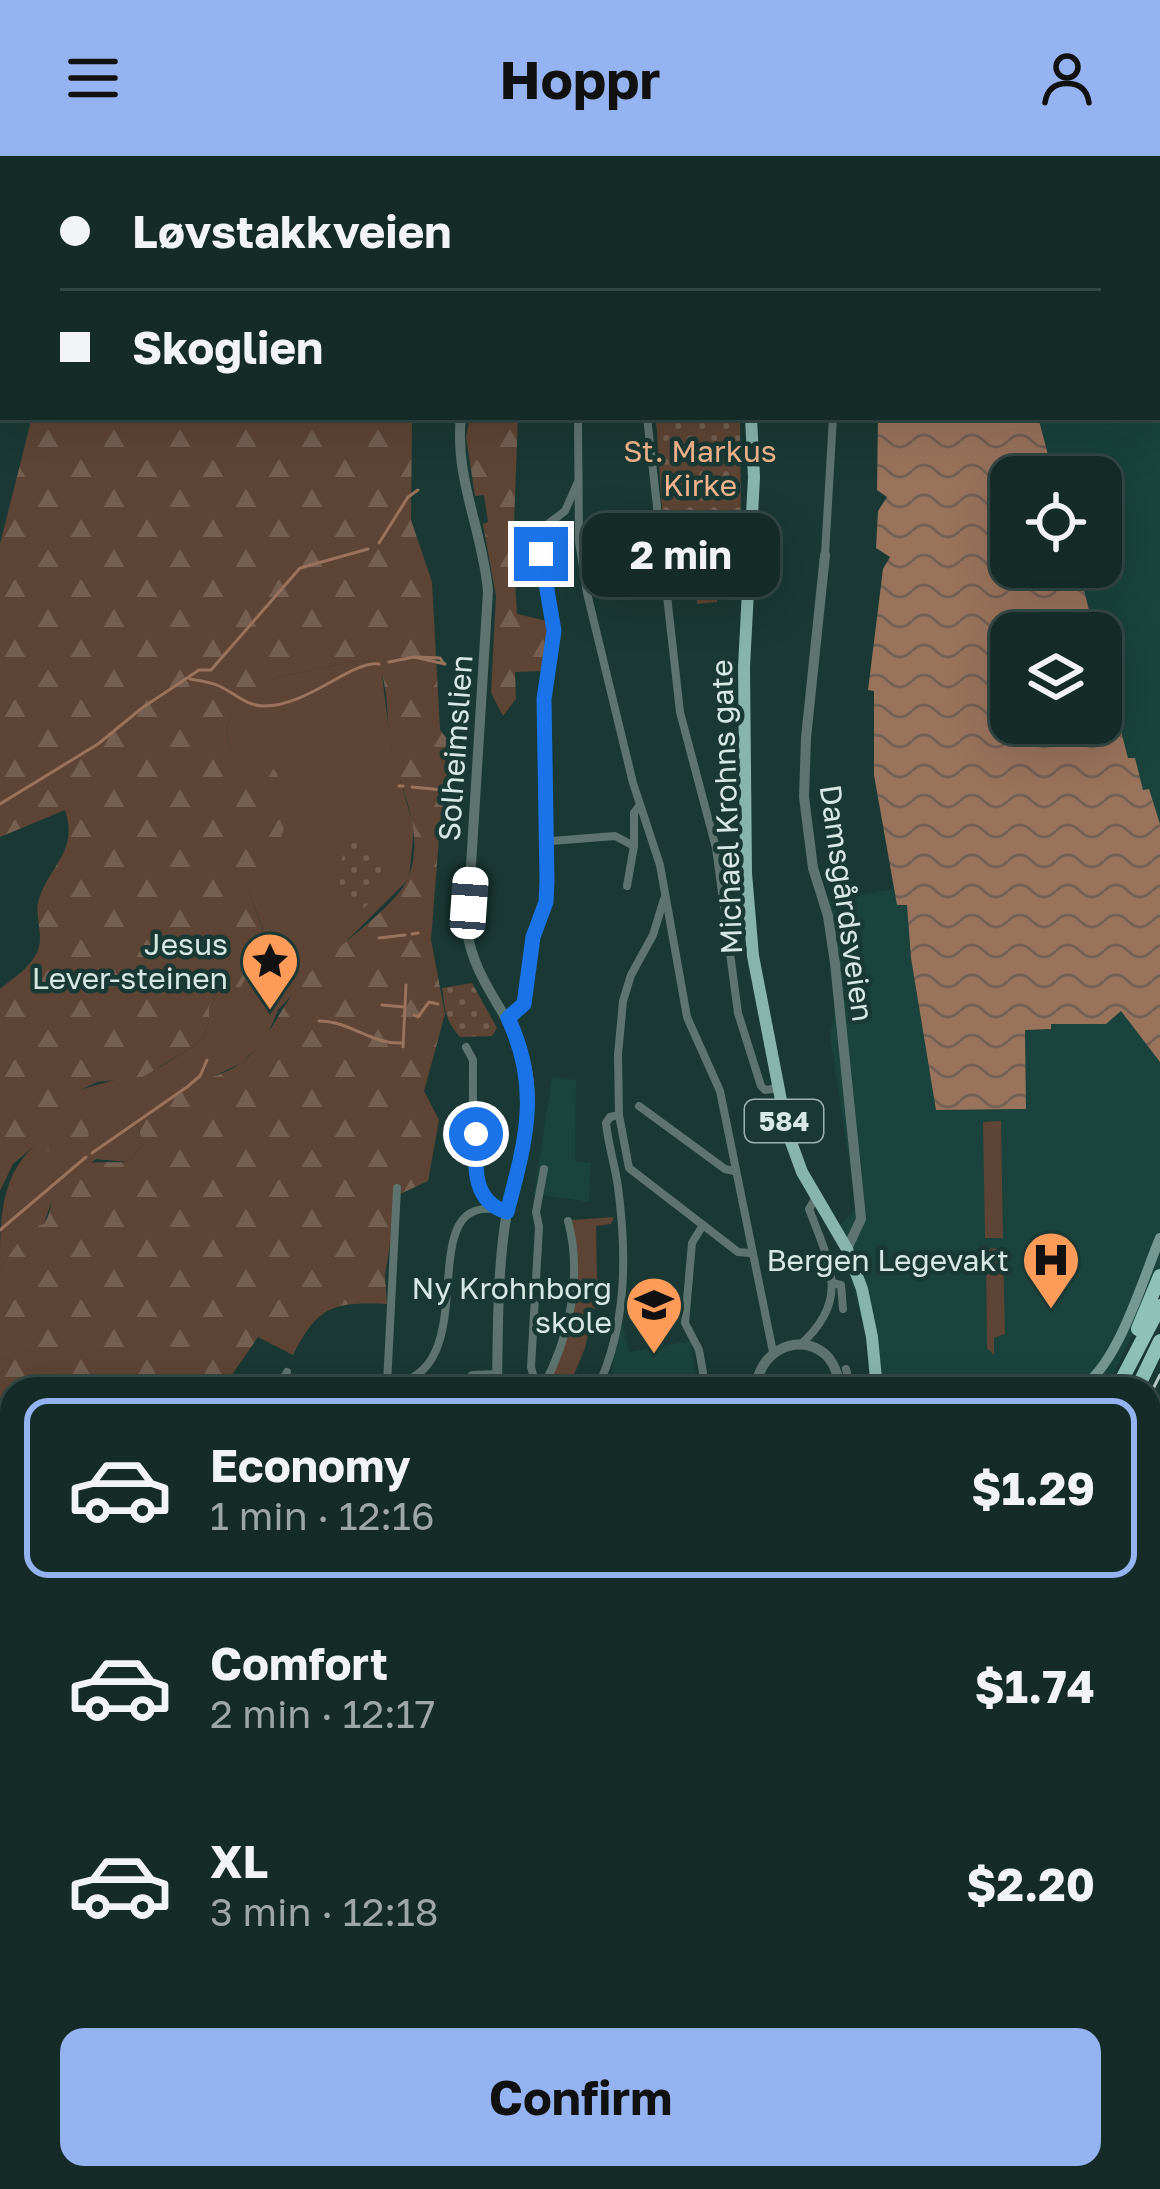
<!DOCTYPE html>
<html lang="en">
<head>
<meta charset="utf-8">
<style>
  body { margin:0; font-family:"Golos Text",sans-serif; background:#1d332f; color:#f1f3f6; height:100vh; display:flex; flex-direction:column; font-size:45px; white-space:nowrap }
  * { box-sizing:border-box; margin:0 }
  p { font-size:39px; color:#9da7a7 }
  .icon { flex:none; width:66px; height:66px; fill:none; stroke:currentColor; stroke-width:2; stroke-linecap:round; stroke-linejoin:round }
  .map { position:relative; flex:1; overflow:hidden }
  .drawer { position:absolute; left:0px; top:1221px; width:1161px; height:813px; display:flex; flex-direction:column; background:#142b27; border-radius:36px 36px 0 0; box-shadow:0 12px 48px #0002,0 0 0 3px #334744 }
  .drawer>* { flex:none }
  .guide { position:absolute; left:0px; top:0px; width:1161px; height:264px; box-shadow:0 12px 48px #0002,0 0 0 3px #334744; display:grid; align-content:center; height:264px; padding:0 60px; background:#142b27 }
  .controls { position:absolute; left:990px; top:300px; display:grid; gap:24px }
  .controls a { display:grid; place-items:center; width:132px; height:132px; border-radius:24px; background:#142b27; box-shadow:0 12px 48px #0002,0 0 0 3px #334744; font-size:60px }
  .end { position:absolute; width:54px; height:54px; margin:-27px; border:15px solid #1a73e8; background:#fff; box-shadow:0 0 0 6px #fff }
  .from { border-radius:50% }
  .bubble { position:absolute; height:84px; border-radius:24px; background:#142b27; box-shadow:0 12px 48px #0002,0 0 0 3px #334744; font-size:39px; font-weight:700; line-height:84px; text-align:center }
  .car { position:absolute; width:36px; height:72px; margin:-36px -18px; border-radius:15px; box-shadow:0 0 9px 3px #0007; background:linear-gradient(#fff 24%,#345 0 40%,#fff 0 76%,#345 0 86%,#fff 0) }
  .guide b { display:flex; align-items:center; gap:42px; height:114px; font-size:45px }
  .guide b+b { border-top:3px solid #334744 }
  .guide i { width:30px; height:30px; background:#f1f3f6 }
  ul { padding:21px 0 0; list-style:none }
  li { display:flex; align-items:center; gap:36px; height:180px; margin:0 24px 18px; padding:0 36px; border:6px solid transparent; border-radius:24px }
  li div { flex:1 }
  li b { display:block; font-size:45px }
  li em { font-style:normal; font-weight:700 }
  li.current { border-color:#95b2f1 }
  li>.icon { width:108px; height:108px; stroke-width:1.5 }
  .action { display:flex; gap:24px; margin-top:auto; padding:24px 60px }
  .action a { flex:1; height:138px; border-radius:24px; background:#95b2f1; color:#111; font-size:48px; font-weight:700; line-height:138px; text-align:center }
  header { display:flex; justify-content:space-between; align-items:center; height:156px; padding:0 60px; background:#95b2f1; color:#111; font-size:54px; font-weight:700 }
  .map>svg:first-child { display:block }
  .built { fill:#19433c }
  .green { fill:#5e4434 }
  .forest { fill:url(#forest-firs) }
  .cemetery { fill:url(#cemetery-stones) }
  .park { fill:url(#park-dots) }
  .water { fill:url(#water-waves) }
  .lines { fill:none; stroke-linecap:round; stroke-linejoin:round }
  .stream { stroke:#99735c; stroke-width:3 }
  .minor { stroke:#5e746f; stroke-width:8 }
  .tertiary { stroke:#5e746f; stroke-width:10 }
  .secondary { stroke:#759891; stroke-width:10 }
  .primary { stroke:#87b4ac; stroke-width:12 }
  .trunk { stroke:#8fc1b8; stroke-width:14 }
  .tram { stroke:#baceca; stroke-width:3 }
  .route { stroke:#1a73e8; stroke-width:15 }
  .labels { text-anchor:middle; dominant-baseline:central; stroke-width:9; stroke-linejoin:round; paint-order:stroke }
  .shield { fill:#1a3934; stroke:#9eb4b0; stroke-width:3 }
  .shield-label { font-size:27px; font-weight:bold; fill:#d7e9e5 }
  .park-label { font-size:30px; fill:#f2b48d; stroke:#1a3934 }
  .street-label { font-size:30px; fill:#d7e9e5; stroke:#1a3934 }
  .poi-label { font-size:30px; fill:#d7e9e5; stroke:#1a3934; text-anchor:end }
</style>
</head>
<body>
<header><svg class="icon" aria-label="menu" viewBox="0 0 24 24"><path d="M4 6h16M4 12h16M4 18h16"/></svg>Hoppr<svg class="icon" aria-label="person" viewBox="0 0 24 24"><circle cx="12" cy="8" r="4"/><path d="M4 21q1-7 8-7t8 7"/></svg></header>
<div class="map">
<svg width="1160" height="2033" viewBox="0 0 1160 2033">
  <defs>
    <pattern id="forest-firs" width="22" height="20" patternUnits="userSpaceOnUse" patternTransform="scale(3)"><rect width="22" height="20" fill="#5e4434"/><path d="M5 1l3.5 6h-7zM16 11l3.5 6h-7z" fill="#745f51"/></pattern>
    <pattern id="cemetery-stones" width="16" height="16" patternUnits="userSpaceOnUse" patternTransform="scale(3)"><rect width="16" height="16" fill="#5e4434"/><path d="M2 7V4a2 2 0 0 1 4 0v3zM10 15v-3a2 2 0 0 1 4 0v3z" fill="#745f51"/></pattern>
    <pattern id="park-dots" width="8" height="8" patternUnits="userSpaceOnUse" patternTransform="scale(3)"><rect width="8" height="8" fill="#5e4434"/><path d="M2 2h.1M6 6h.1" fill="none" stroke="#745f51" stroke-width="1.8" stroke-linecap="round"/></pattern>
    <pattern id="water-waves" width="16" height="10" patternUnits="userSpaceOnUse" patternTransform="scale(3)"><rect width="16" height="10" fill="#99735c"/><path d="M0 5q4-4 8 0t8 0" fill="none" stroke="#756153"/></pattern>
  </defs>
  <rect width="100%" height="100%" fill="#1a3934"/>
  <g class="built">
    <path d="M1158,63h2v605l-11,-34h-5l-16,-32 -27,-104v-21h-6l-17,-66h23v-90h-47l-16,-60h120z"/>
    <path d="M895,733l2,16 10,-1 4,55 25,150h90l-1,-79 25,-1v-5h55l16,-13 39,51v218l-54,109h-230l-1,-24 -39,-136 20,-21 -26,-173 5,-24 -12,-110z"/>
    <path d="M552,921l24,3 -1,81 16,2 -2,39 -55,-8z"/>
    <path d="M622,1166l7,30 61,-11 9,48h-87l1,-29z"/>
    <path d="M527,2022h165l-9,11h-144z"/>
  </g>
  <g class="green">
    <path d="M357,505l20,1 4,5 10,81 23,80 -5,51 -119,118 -12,13 -13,31 -24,22 -71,35 -33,25 6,21 -15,18 -32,-3 -42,35 -10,30 -15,5 -29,39c0,-48 0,-90 34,-122h44l10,-11 -9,-45 81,-23 30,-19 13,-10 6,-16v-15l11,-21h8l19,-11c4,-11 9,-16 14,-26 9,-18 -8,-40 -12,-58l7,-18 14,-12 -33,-109 -7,-3 -4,-20 11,-27 39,-25z"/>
    <path d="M1001,965l2,117h-18l-2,-116z"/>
    <path d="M614,1061l-3,7 -15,2 1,53 14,1v18h-14l-12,50 -17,41h-22c22,-53 34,-111 26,-169z"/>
    <path d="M1003,1092l2,86 -11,4v17l-7,-7 -1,-99z"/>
    <path d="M1149,1531l11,18v132l-11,26z"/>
  </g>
  <g class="forest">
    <path d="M32,261h380l-1,103 21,62 8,148 23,29 3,12 -8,25 -17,16 -10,128 14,74 -21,77 15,29 -11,61 -30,14 -13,80 2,29c-53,-2 -69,1 -94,51l-35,-18 -36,52h-210v453l-12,17v-591l29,-40 15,-4c7,-11 6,-18 9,-29 14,-41 43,-31 75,-33l15,-18 -6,-21c20,-15 39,-28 61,-40 13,-7 28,-9 41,-19 31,-21 41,-59 66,-86 23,-26 93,-71 104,-102 16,-44 -7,-82 -17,-124 -7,-29 -1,-62 -15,-90l-20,-1 -81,16 -39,26 -11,26 4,20c10,3 18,1 28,6 32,17 33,67 18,96 -8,16 -20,22 -27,40 3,13 10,24 13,37 5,17 -14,46 -23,62l-4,2 -15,-6 -11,21v15l-6,16 -13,10 -47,29 -46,5 -17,8 9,45 -11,11 -20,8 -24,-8 -21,18 -13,27v-202c13,-10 35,-25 39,-42 4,-15 -5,-33 0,-48 11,-34 40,-48 26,-89l-65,27v-293z"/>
    <path d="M470,261h48l-5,134 4,63 30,7 -2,50 -30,1 1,27 -13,17 -12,-23 5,-97 -13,-72 5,-2 -4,-27 -9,1 -9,-59z"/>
  </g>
  <path class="cemetery" d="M157,2022h233l-12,11h-230z"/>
  <g class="park">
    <path d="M656,261h84l1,110 -9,16 -12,2 -3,57 -20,2 -6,-65 -27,1z"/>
    <path d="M355,673l33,31 -18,42 -11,11c-30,-14 -20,-62 -4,-84z"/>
    <path d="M472,827l25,45 -5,8 -32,1c-16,-17 -15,-31 -18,-49z"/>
  </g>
  <path class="water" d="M878,261h160l16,60h-43v90h67l17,66h-84v90h90v-69l27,104h7l8,32 6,-1 11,35v238l-39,-51 -15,13h-55v5l-26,1 1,79 -90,1 -25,-152 -4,-53h-10l-23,-130v-84l-6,-1 15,-121 7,-12 -14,-9 2,-37 9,-14 -10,-7z"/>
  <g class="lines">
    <g class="stream">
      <path d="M379,387l29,-46 10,-7"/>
      <path d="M416,501l24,1 4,6"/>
      <path d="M389,506l25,-5 31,7"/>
      <path d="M190,523c10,2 20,3 29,7 16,7 25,19 44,20 44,1 89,-46 116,-42"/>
      <path d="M399,630h4"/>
      <path d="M412,631l51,5"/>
      <path d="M0,648l98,-60 44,-36 57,-38h12l89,-102 68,-19"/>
      <path d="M412,778l6,-1"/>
      <path d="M379,782l26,-3"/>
      <path d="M382,849l22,2"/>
      <path d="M414,859l4,2 11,-15 9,2"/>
      <path d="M319,865c32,0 52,24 84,22"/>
      <path d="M403,891l3,-62"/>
      <path d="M92,997l95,-66 13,-11 7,-16"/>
      <path d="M0,1074l86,-73"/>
    </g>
    <g class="minor">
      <path d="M446,0l10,3"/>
      <path d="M623,0l4,3"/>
      <path d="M640,0v3"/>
      <path d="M567,3l1,-3"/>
      <path d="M604,3l1,-3"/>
      <path d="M687,3v-3"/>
      <path d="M578,261l1,125 8,51 46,190 27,82 27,152 33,74 53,261"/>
      <path d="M647,261l33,295 36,136 22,165 23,73 4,4 13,-2"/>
      <path d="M825,399l8,-138"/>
      <path d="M551,685l64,-5 19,10v-33l6,-8"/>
      <path d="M627,730l7,-40"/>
      <path d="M508,862l15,-14 10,-67 13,-35 -2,-203 10,-65 -12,-61 -1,-29 7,-20 17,-13 12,-27"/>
      <path d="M466,891l7,13c0,37 -3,119 17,147"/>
      <path d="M639,950l86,63 9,2"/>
      <path d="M619,959l10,53 109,84 12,1"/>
      <path d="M703,1069l-11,18 -7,80 14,27 7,39"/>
      <path d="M833,1127l8,2 2,24"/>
      <path d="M800,1189c51,-45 30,-81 9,-136l7,-11"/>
      <path d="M846,1213l5,20"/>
      <path d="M387,1228l10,-196"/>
      <path d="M387,1229c107,-9 15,-203 120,-173"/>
      <path d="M277,1233l10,-17"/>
      <path d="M461,1233l11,-14 25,-1"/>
      <path d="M537,1233l-6,-22 8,-140 -3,-15 8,-43"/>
      <path d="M542,1233c27,-50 41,-112 26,-168"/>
      <path d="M597,1233c30,-63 30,-134 21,-202 -3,-22 -10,-43 -12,-64l4,-6 9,-2 -1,-60 5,-54 8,-26 22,-40 11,-36"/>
      <path d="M1149,1358l8,-20 3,-37"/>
      <path d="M0,1797l12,-14"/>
      <path d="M1149,1855l11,-41"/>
      <path d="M0,1926l12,-15"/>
      <path d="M1149,1995l11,4"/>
      <path d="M0,2008l12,-22"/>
      <path d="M1084,2022l5,11"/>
      <path d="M25,2033l11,-11"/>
      <path d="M79,2033l12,-11"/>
      <path d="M688,2033l9,-11"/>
      <path d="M1041,2033l3,-11"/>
    </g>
    <g class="tertiary">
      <path d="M516,0v3"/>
      <path d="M805,3l1,-3"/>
      <path d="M461,261c-7,60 22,115 27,174l-21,339c8,61 57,93 62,154 4,43 -15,86 -22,128 -10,56 -9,120 -10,177"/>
      <path d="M825,399l-19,183 -2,59 9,71 15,48 7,47 25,245 1,11 -14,30"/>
      <path d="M756,1233c1,-34 39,-59 69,-35 10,9 13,23 16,35"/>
      <path d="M1149,1381l11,24"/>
      <path d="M133,2033l10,-11"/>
    </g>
    <g class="secondary">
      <path d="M1122,3v-3"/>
      <path d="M1158,28l2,1"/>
      <path d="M1078,1233c39,-19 65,-111 82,-151"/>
      <path d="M510,2022l12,11"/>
      <path d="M522,2022l10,11"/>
    </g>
    <g class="primary">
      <path d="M756,3v-3"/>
      <path d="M751,261l3,60 -10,190 2,206 7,83 34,175 15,41 45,77 15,40 10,48 5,52"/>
      <path d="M1149,1513l11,15"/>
      <path d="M1149,1731l11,-23"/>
      <path d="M828,2033l1,-11"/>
      <path d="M961,2033l2,-11"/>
    </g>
    <g class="trunk">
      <path d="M1138,1173l22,-53"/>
      <path d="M1117,1233l43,-83"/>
      <path d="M1137,1233l23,-48"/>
      <path d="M392,2033l13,-11"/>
      <path d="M408,2033l13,-11"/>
    </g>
    <g class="tram">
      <path d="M1149,1241l11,-22"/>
      <path d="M824,2033l1,-11"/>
    </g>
  </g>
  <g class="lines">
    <path class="route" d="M476,978c-1,32 -4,68 31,78 19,-72 34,-124 1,-194l16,-14 9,-67 13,-35 1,-21 -3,-182 10,-68 -13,-77"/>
  </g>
  <defs>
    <g id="sight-pin" transform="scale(3)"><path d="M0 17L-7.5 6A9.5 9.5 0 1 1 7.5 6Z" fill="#fe9b58" stroke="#1a3934"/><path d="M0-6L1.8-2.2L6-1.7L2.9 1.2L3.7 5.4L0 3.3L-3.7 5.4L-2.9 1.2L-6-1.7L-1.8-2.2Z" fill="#111"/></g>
    <g id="hospital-pin" transform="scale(3)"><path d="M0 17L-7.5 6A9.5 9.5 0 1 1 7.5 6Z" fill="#fe9b58" stroke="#1a3934"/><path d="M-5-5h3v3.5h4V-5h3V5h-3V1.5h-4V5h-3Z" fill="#111"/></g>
    <g id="school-pin" transform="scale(3)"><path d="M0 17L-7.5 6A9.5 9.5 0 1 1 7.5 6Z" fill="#fe9b58" stroke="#1a3934"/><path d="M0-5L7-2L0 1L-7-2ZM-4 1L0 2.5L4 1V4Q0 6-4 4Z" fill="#111"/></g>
  </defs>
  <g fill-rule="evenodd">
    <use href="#sight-pin" x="270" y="805"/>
    <use href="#hospital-pin" x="1051" y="1104"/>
    <use href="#school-pin" x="654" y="1149"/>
  </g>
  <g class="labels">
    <rect class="shield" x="745" y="944" width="78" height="42" rx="9"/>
    <g class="shield-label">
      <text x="784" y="965">584</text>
    </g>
    <g class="park-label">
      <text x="700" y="295">St. Markus<tspan x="700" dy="34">Kirke</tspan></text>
    </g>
    <g class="street-label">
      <text transform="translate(455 592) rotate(-86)">Solheimslien</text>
      <text transform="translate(726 651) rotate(-92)">Michael Krohns gate</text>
      <text transform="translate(847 747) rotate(82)">Damsgårdsveien</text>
    </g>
    <g class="poi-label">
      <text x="228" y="788">Jesus<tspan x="228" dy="34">Lever-steinen</tspan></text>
      <text x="1009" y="1104">Bergen Legevakt</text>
      <text x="612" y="1132">Ny Krohnborg<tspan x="612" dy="34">skole</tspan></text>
    </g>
  </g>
</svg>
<div class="controls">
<a><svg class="icon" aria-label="locate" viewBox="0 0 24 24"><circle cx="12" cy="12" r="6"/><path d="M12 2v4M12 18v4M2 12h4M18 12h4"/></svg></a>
<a><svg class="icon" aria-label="layers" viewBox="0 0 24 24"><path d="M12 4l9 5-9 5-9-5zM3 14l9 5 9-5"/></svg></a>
</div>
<i class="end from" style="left:476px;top:978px"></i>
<i class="end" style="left:541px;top:398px"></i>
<div class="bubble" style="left:582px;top:357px;width:198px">2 min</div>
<i class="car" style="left:469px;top:747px;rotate:4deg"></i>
<div class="guide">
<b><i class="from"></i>Løvstakkveien</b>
<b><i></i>Skoglien</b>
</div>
<section class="drawer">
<ul>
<li class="current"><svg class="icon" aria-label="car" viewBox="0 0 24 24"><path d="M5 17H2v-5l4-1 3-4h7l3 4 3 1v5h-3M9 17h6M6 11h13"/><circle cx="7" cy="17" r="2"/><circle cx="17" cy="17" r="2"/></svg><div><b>Economy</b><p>1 min · 12:16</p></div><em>$1.29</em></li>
<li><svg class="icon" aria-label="car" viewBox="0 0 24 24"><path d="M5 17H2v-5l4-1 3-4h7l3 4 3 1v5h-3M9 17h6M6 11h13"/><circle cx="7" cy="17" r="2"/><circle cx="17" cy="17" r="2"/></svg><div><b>Comfort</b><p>2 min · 12:17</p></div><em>$1.74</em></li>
<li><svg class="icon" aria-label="car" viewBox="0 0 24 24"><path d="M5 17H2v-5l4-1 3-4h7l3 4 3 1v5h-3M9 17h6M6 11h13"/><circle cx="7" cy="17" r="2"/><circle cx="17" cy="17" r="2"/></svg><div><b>XL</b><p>3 min · 12:18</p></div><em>$2.20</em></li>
</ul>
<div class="action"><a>Confirm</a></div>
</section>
</div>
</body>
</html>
